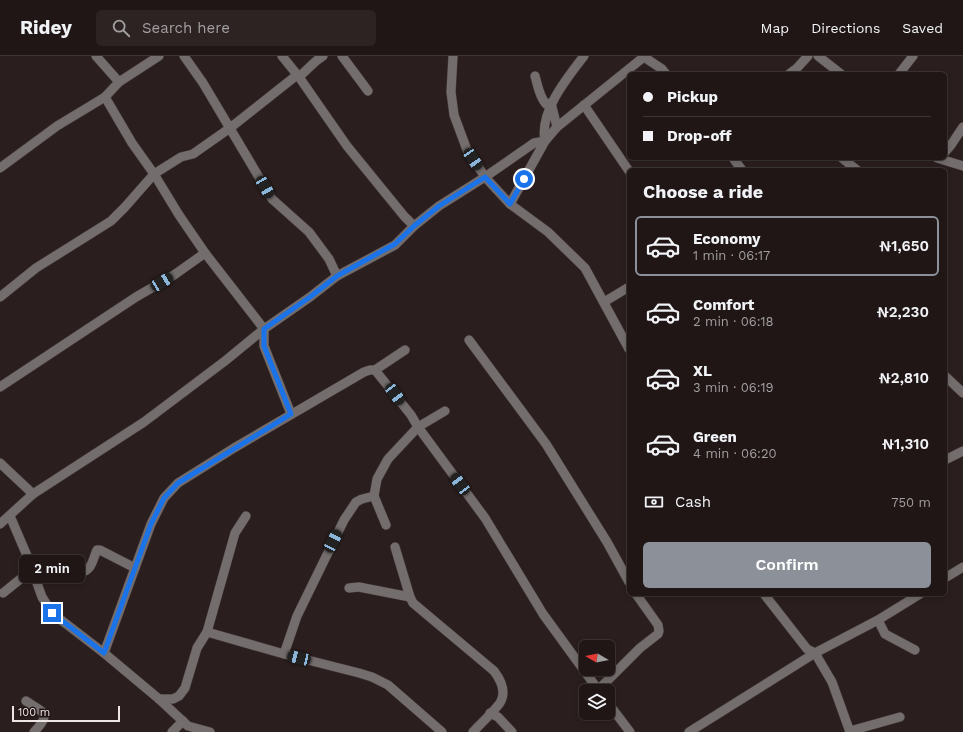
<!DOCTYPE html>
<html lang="en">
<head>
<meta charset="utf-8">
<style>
  body { margin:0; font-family:"Work Sans",sans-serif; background:#2d2323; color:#f1f3f6; height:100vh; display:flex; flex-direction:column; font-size:15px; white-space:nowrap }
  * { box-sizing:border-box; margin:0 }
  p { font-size:13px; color:#a29fa1 }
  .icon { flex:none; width:22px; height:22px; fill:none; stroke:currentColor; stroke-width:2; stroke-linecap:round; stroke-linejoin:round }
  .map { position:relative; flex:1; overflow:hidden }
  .drawer { position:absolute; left:627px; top:112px; width:320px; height:428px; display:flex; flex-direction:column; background:#201616; border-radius:6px; box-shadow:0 2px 6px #0003,0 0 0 1px #3d3535 }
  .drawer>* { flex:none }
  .banner { position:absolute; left:627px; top:16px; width:320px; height:88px; border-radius:6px; box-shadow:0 2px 6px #0003,0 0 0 1px #3d3535; display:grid; align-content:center; height:88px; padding:0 16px; background:#201616 }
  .needle { width:26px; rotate:279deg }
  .fabs { position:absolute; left:579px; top:584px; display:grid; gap:8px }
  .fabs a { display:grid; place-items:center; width:36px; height:36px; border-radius:6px; background:#201616; box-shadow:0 2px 6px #0003,0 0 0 1px #3d3535; font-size:20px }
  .scale { position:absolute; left:12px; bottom:10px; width:108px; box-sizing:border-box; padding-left:4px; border:2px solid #eee5e5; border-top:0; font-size:11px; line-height:14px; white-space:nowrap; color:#eee5e5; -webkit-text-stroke:3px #211515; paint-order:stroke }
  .end { position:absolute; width:18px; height:18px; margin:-9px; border:5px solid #1a73e8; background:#fff; box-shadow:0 0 0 2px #fff }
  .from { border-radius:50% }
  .bubble { position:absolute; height:28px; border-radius:6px; background:#201616; box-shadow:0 2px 6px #0003,0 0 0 1px #3d3535; font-size:13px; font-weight:600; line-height:28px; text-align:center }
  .car { position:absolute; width:12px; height:24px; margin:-12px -6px; border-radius:5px; box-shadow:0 0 3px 1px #0007; background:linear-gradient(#222 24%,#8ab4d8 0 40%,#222 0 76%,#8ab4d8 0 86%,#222 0) }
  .banner b { display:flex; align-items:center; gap:14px; height:38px; font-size:15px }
  .banner b+b { border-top:1px solid #3d3535 }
  .banner i { width:10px; height:10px; background:#f1f3f6 }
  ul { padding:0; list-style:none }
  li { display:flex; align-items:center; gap:12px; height:60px; margin:0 8px 6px; padding:0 8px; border:2px solid transparent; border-radius:6px }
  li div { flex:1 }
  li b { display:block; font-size:15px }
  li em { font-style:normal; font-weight:600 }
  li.selected { border-color:#8c9099 }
  li>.icon { width:36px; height:36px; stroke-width:1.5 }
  h2 { padding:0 16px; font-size:18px; line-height:48px }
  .pay { display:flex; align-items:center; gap:10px; height:44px; padding:0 16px; font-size:15px }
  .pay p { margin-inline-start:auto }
  .cta { display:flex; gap:8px; margin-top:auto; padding:8px 16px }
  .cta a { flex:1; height:46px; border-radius:6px; background:#8c9099; color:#fff; font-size:16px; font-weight:600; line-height:46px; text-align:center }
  header { display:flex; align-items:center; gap:24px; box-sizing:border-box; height:56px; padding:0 20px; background:#201616; border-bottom:1px solid #3d3535 }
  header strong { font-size:19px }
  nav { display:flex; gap:22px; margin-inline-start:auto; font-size:14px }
  .search { width:280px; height:36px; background:#2d2323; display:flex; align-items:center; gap:10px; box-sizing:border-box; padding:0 14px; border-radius:6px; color:#a29fa1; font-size:15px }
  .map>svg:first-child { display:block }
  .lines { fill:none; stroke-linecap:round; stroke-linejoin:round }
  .minor-casing { stroke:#463a3a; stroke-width:10 }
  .minor { stroke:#746d6d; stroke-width:9 }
  .route { stroke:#1a73e8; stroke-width:5 }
</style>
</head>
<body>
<header>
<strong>Ridey</strong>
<div class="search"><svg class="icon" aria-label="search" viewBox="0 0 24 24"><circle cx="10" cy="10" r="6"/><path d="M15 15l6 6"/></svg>Search here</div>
<nav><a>Map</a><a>Directions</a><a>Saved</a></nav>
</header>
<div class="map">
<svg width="963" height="676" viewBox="0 0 963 676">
  <rect width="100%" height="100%" fill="#2b1e1e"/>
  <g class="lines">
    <g class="minor-casing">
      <g id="minor">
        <path d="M96,0l23,26"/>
        <path d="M184,0l19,27 69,116 37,33 20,27 8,17"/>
        <path d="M282,0l17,21 48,69 57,70 10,10"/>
        <path d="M342,0l26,35"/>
        <path d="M453,0l-2,36 3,23 13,35 18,27 25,27 38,28 37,36 44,81"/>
        <path d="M818,0l23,18"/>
        <path d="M644,1l18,12 4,5"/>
        <path d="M789,18l8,-6 11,-12"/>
        <path d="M899,18l14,-18"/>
        <path d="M535,20c3,10 4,20 11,28l5,-1 6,24"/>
        <path d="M299,21l17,-16 7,-5"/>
        <path d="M105,41l27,46 22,31 25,41 26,38 59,76v17l27,68"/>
        <path d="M584,49l45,66"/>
        <path d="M945,96l6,-7 12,-18"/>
        <path d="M733,102l9,12"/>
        <path d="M842,102l15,12"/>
        <path d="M937,102l26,8"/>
        <path d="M0,112l57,-42 48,-29 14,-15 40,-26"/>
        <path d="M510,148l35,-63c-6,-29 22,-63 39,-85"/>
        <path d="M0,241l36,-29 75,-47 14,-14 29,-33 27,-17 12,-3 37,-26 67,-53"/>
        <path d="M604,246l25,-15"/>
        <path d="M469,284l77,104 61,98 22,40"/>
        <path d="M375,314l30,-20"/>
        <path d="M945,320l18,17"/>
        <path d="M0,331l136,-90 38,-22 31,-22"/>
        <path d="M945,404l18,-9"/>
        <path d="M0,407l33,31"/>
        <path d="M10,460l18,42 14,39 10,16 52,40 55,46 29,27 22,6"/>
        <path d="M0,468l33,-30 111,-72 81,-61 39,-32 46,-32 27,-21 58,-31 19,-19 25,-20 46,-29 49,-34 11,-2 12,-14 88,-71"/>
        <path d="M386,469l-12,-29 3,-17 11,-20 30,-32 27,-16"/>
        <path d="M395,491l15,50 3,6 81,68c6,8 12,20 7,30 -3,7 -22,24 -28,31"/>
        <path d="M945,522l18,-11"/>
        <path d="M349,532l10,-1 51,10"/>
        <path d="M3,537c13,-10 42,-37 59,-33 7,1 13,8 18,12 12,0 13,-14 17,-22h3l35,18"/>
        <path d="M764,538l43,55 8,4 17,29 18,50"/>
        <path d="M878,564l7,14 30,16"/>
        <path d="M207,576l77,22 75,19 13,4 16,8 54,47"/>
        <path d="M104,597l47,-129 13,-26 14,-15 56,-35 130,-76 6,-2h5l36,45 7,12 67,91 58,96 56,77"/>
        <path d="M284,598l13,-38 47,-96 12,-18 6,-3 12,-3"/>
        <path d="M598,634l42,-42 18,-14 1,-3 -1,-6 -22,-31"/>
        <path d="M159,643h14l6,-3 6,-8 12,-40 10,-16 28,-99 11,-17"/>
        <path d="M26,645c18,12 26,12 8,31"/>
        <path d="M608,647l22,29"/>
        <path d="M490,657l8,4 14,15"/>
        <path d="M850,675l50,-14"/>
        <path d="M172,676l11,-11"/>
        <path d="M689,676l126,-79 63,-33 42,-26"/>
      </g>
    </g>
    <use href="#minor" class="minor"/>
  </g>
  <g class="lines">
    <path class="route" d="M52,557l52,40 47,-129 13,-26 14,-15 113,-69 -27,-68v-17l46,-32 27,-21 58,-32 19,-18 25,-20 46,-29 25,27 14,-25"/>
  </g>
</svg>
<div class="fabs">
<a><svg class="needle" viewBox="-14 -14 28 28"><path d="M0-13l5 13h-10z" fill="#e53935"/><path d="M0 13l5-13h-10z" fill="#a29fa1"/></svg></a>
<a><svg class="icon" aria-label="layers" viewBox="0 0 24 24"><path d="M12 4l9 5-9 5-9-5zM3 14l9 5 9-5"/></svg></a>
</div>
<div class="scale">100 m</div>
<i class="end from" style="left:524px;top:123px"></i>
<i class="end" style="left:52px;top:557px"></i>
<div class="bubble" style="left:19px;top:499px;width:66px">2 min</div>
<i class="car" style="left:473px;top:103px;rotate:146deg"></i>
<i class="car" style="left:265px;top:131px;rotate:150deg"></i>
<i class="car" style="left:162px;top:226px;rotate:59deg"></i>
<i class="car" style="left:395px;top:338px;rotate:143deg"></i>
<i class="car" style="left:460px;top:428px;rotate:323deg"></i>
<i class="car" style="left:333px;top:485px;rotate:27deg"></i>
<i class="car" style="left:299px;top:602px;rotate:283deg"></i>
<div class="banner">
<b><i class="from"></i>Pickup</b>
<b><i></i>Drop-off</b>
</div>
<section class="drawer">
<h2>Choose a ride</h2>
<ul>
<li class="selected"><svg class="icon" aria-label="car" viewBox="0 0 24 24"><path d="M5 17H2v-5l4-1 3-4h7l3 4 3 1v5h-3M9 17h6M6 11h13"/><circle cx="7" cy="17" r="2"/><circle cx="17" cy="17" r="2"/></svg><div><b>Economy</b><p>1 min · 06:17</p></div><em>₦1,650</em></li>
<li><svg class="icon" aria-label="car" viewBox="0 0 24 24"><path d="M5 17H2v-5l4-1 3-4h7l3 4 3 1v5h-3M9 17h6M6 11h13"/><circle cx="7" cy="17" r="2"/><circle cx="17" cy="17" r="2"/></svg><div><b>Comfort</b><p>2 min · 06:18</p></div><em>₦2,230</em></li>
<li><svg class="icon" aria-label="car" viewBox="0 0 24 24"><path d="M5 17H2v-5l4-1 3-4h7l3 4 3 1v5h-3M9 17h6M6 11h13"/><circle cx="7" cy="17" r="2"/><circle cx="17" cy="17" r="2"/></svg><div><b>XL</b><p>3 min · 06:19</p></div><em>₦2,810</em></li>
<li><svg class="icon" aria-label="car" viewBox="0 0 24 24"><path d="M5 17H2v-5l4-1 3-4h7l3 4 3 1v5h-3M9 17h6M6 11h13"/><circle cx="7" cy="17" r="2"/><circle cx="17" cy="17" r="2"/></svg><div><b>Green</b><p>4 min · 06:20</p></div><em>₦1,310</em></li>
</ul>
<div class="pay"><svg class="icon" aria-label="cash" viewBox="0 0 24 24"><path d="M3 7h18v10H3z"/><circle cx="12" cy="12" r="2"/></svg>Cash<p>750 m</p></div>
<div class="cta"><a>Confirm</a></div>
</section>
</div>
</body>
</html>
